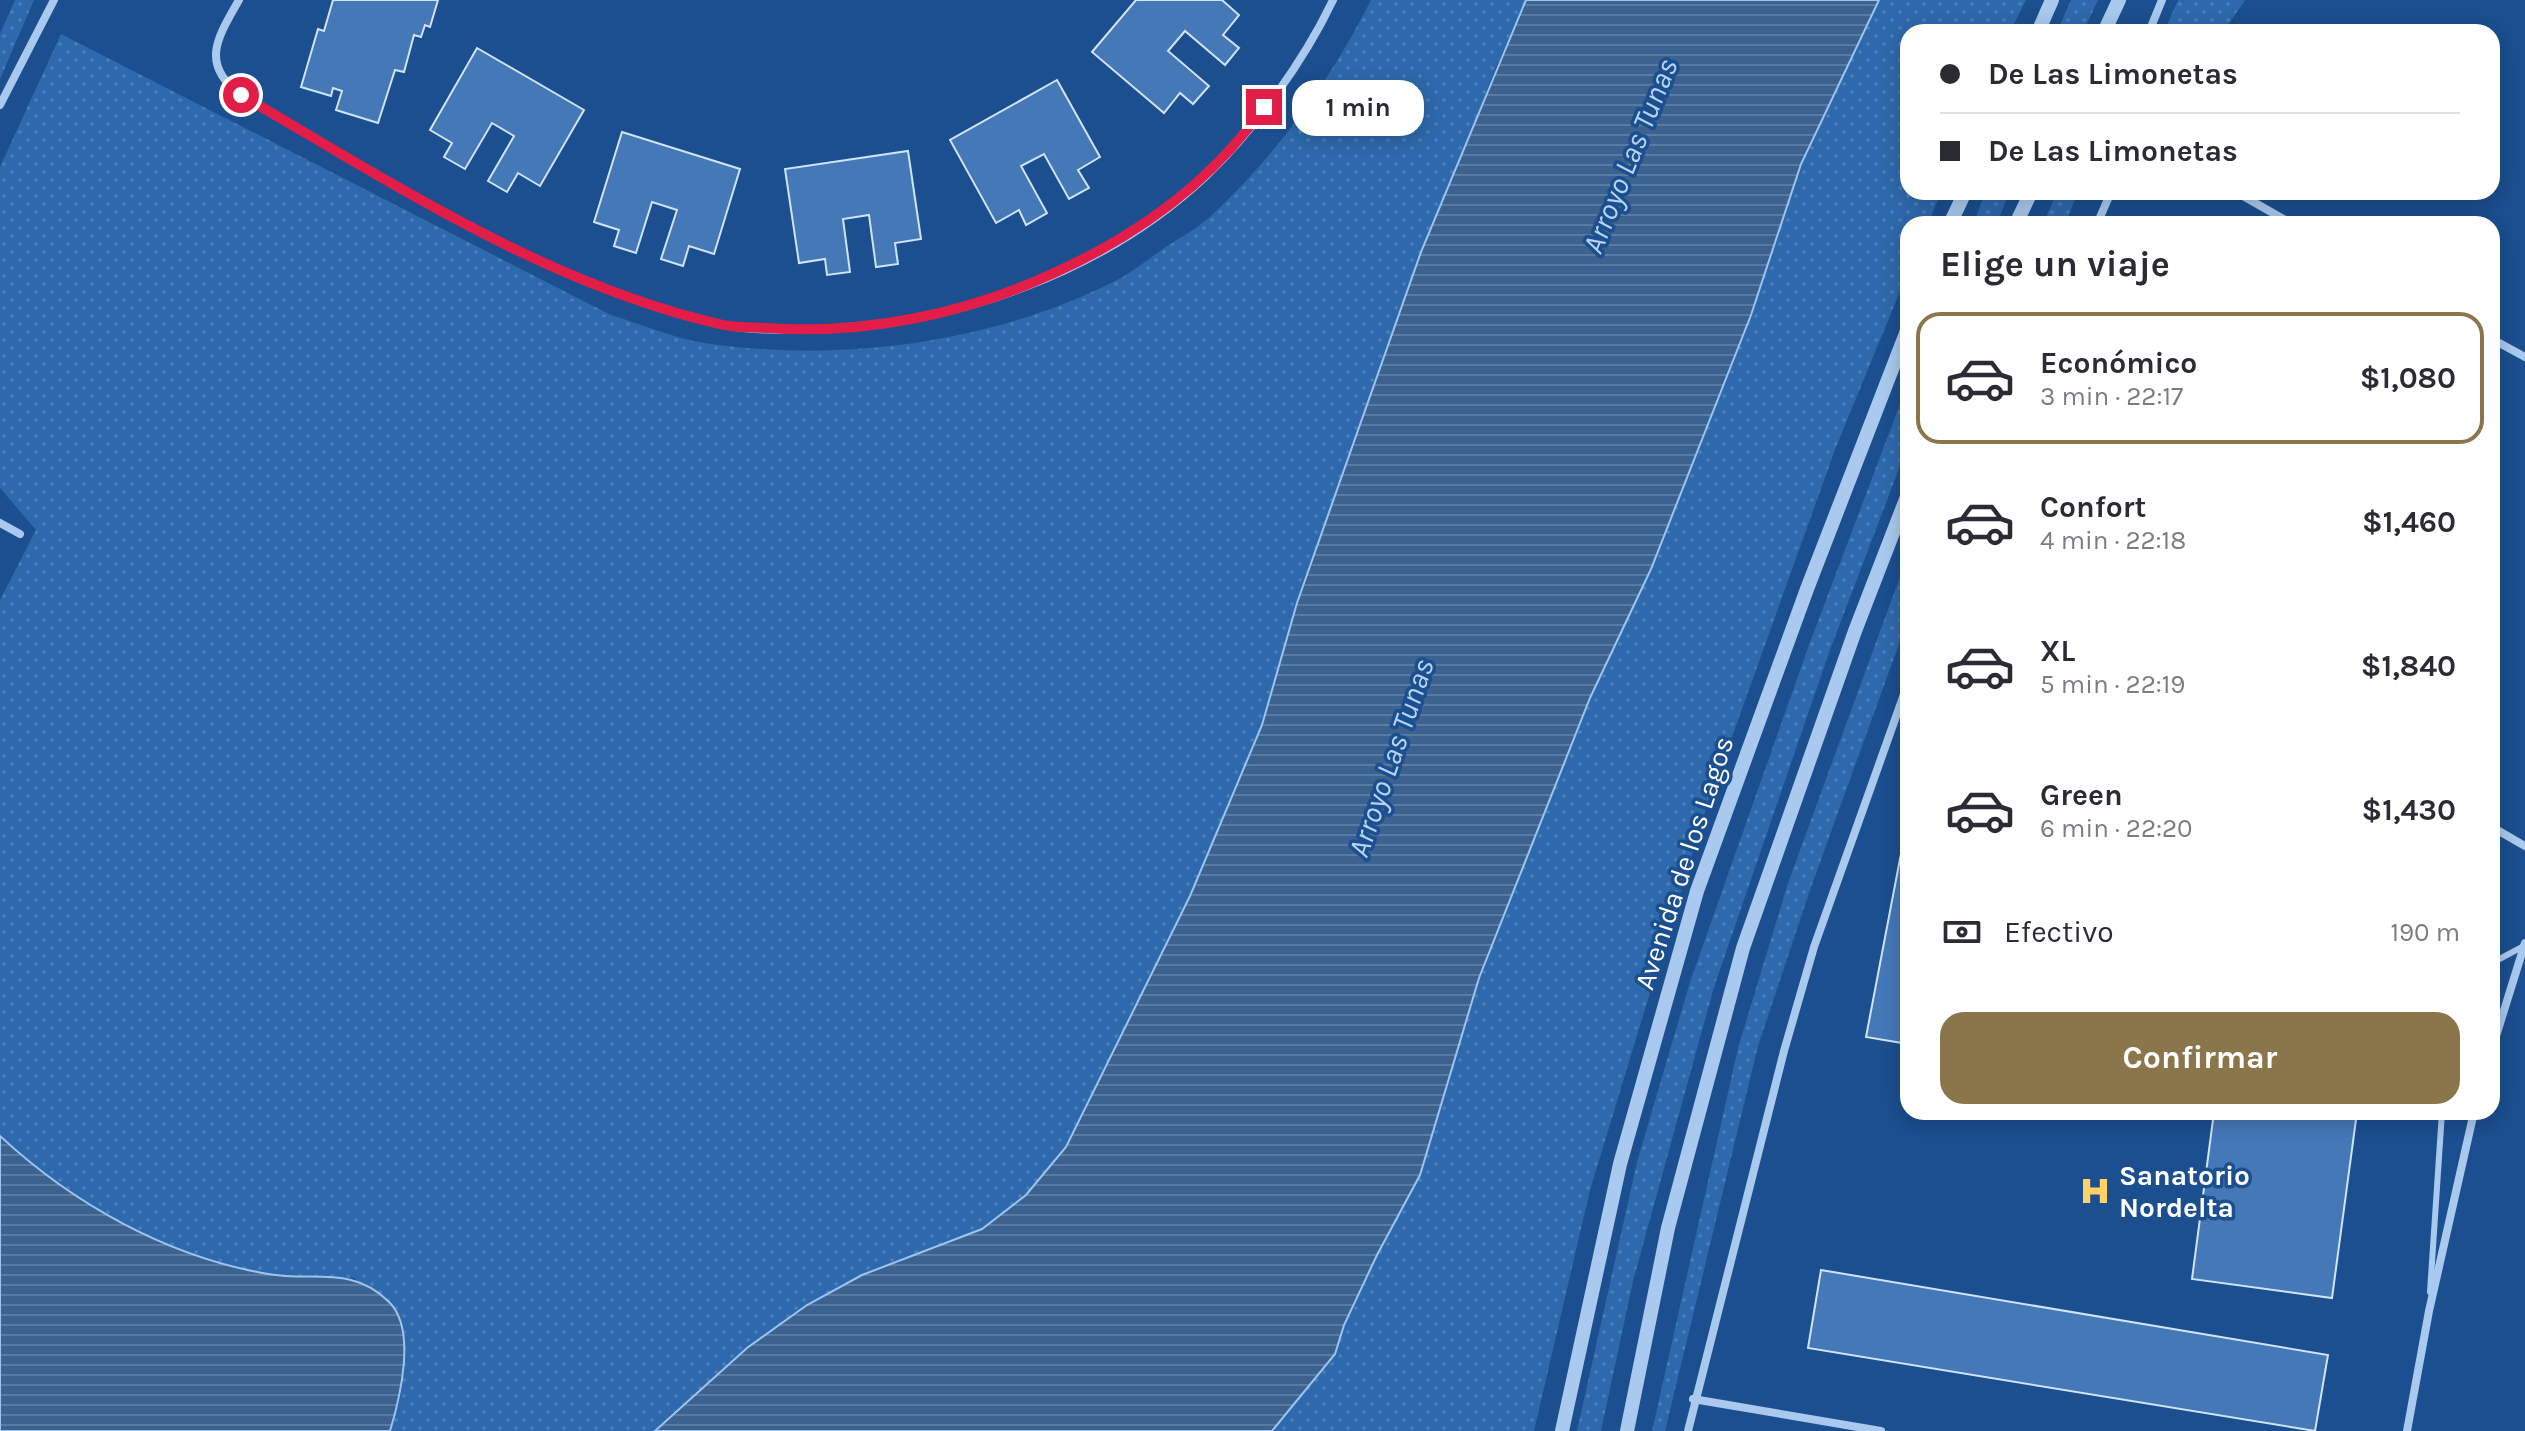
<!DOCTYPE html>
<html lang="es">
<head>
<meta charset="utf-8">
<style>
  body { margin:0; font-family:Karla,sans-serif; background:#f7f7f7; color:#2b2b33; height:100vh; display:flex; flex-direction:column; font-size:30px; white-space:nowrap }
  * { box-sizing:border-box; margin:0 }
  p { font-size:26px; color:#7c7c81 }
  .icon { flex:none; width:44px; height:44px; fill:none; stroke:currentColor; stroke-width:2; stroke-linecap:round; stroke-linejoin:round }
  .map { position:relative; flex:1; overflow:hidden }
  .sheet { position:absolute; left:1900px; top:216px; width:600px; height:904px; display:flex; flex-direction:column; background:#fff; border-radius:24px; box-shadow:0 4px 20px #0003 }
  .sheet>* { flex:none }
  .hud { position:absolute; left:1900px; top:24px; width:600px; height:176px; border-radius:24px; box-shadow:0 4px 20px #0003; display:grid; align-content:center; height:176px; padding:0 40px; background:#fff }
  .end { position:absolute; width:36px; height:36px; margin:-18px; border:10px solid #e11d48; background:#fff; box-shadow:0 0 0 4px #fff }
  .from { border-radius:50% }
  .bubble { position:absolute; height:56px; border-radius:24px; background:#fff; box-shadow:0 4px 20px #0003; font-size:26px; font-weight:700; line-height:56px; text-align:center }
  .hud b { display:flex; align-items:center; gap:28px; height:76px; font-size:30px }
  .hud b+b { border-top:2px solid #e1e1e2 }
  .hud i { width:20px; height:20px; background:#2b2b33 }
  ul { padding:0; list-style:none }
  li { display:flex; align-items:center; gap:24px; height:132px; margin:0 16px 12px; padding:0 24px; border:4px solid transparent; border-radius:24px }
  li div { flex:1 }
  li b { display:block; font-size:30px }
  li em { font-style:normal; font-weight:700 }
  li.current { border-color:#8a764a }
  li>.icon { width:72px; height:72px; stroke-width:1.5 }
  h2 { padding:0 40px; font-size:36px; line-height:96px }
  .pay { display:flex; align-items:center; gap:20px; height:88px; padding:0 40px; font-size:30px }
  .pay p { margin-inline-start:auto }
  .action { display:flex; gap:16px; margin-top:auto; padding:16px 40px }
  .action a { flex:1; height:92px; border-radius:24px; background:#8a764a; color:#fff; font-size:32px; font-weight:700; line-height:92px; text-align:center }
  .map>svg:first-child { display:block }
  .grass { fill:url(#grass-dots) }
  .water { fill:url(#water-rules); stroke:#9cc4f0; stroke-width:2 }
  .building { fill:#4478b7; stroke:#cfe3fa; stroke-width:2 }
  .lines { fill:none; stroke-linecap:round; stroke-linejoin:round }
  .service { stroke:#a9c9ee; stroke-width:6 }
  .minor { stroke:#a9c9ee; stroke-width:8 }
  .tertiary { stroke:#a9c9ee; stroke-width:14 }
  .route { stroke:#e11d48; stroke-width:10 }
  .labels { text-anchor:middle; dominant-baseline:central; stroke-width:7; stroke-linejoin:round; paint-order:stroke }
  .street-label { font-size:28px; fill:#fff; stroke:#1b4f8f }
  .poi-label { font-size:28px; font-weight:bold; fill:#fff; stroke:#1b4f8f; text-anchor:start }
  .water-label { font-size:30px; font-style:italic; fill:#b5d3f5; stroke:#1b4f8f }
</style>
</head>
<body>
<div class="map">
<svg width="2525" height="1431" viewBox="0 0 2525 1431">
  <defs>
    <pattern id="grass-dots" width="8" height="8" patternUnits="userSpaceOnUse" patternTransform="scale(2)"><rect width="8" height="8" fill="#2e69ad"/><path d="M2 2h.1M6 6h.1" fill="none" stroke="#4d80b9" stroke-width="1.8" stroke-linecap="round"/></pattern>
    <pattern id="water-rules" width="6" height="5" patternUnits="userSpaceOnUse" patternTransform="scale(2)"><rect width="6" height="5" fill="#3c6290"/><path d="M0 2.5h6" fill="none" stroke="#597aa1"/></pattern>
  </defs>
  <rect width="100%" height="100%" fill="#1b4f8f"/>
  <g class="grass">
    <path d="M15,0h19l-34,79v-45z"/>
    <path d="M1371,0h155l-33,74 -196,529 -35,122 -73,171 -123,251 -40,48 -44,34 -120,46 -115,73 -92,83h-265l11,-37 -46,-116c-28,-1 -58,0 -86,-4 -95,-14 -200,-73 -269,-138v-536l36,-70 -36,-42v-321l61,-133 550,281c30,9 62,23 93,28 136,20 285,1 409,-61 17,-8 34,-22 50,-33 16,-11 36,-21 50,-35 64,-60 119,-136 158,-214z"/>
    <path d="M1879,0h147l-16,32h-102v160h33l-13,32h-20v48l-72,175 -131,365 -115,378 -56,241h-262l63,-77 9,-29 33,-70 43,-80 59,-197 112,-280 60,-129 100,-254 50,-151z"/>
    <path d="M2071,0h27l-15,32h-26z"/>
    <path d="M2178,0h67l-22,32h-59z"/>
    <path d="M1986,192h23l-12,32h-24z"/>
    <path d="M2057,192h21l-13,32h-22z"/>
    <path d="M1908,383v62l-78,205 -116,337 -81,294 -32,150h-24l60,-269 53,-180 119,-337z"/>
    <path d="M1908,555v64l-98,271 -52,156 -93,385h-13l86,-383 50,-165z"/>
  </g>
  <g class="water">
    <path d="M1526,0h353l-78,164 -50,151 -100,254 -61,129 -111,280 -59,197 -43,80 -33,70 -9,29 -63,77h-617l92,-83 60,-43 55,-30 120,-46 44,-34 40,-48 124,-251 72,-171 35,-122 124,-351z"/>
    <path d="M0,1136c73,68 168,121 268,138 45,8 84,-9 121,28 28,27 11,96 1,129h-390z"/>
  </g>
  <g class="building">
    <path d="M333,0h105l-8,27 -5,-2 -4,12 -7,-2 -10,37 -9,-2 -17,53 -42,-13 6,-19 -9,-3 -2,8 -30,-9 17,-58 6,2z"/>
    <path d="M1136,0h86l17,15 -16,20 16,13 -14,17 -40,-34 -17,20 41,35 -16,18 -13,-11 -16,20 -72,-61z"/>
    <path d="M477,48l107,62 -44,76 -22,-13 -11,19 -19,-11 26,-45 -22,-13 -27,46 -21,-12 8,-14 -22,-13z"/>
    <path d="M1057,80l43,77 -22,13 11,18 -20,11 -25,-45 -23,12 26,47 -21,12 -7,-15 -23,13 -46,-83z"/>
    <path d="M622,132l118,37 -26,85 -25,-8 -6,20 -22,-7 16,-49 -25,-8 -16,51 -22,-7 5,-16 -25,-8z"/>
    <path d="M908,151l13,88 -26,4 3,21 -22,3 -7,-52 -26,4 7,53 -23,3 -2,-16 -26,4 -14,-94z"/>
    <path d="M1908,817v227l-42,-7z"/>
    <path d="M2214,1112h143l-25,186 -140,-19z"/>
    <path d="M1821,1270l507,85 -13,76 -507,-83z"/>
  </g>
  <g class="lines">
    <g class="service">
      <path d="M2492,963l32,-17"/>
      <path d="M2430,1292l12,-180"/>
    </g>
    <g class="minor">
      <path d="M239,0c-21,37 -40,64 2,95 149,87 308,190 478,229 30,7 65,6 96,5 139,-4 288,-56 391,-153 48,-45 99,-117 127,-176"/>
      <path d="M2149,32l13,-32"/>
      <path d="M0,105l54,-105"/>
      <path d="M2236,192l56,32"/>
      <path d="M2097,224l14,-32"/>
      <path d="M2492,339l33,18"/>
      <path d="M0,523l20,11"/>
      <path d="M2492,827l33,19"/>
      <path d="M2492,1049l33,-106"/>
      <path d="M1693,1399l188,32"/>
      <path d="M1688,1431l96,-380 30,-104 94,-264"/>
      <path d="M2407,1431l22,-120 45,-199"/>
    </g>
    <g class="tertiary">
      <path d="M2038,32l14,-32"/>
      <path d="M2104,32l15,-32"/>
      <path d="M1950,224l15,-32"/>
      <path d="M2016,224l15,-32"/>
      <path d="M1562,1431l58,-267 77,-273 110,-302 101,-261"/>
      <path d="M1627,1431l41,-203 75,-280 112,-317 53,-137"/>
    </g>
  </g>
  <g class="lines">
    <path class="route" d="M241,95c151,88 305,189 478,229 15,4 32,3 48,4 98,7 198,-14 287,-55 84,-38 157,-90 210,-166"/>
  </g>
  <defs>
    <g id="hospital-bare" transform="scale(2.4)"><path d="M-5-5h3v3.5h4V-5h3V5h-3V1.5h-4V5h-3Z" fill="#ffd166" stroke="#1b4f8f" stroke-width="2.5" paint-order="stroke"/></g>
  </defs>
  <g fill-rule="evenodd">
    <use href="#hospital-bare" x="2095" y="1191"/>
  </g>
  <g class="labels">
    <g class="street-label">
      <text transform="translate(1684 863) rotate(-72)">Avenida de los Lagos</text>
    </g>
    <g class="poi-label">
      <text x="2119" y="1175">Sanatorio<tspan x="2119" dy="32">Nordelta</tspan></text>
    </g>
    <g class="water-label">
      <text transform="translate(1630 156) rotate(-68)">Arroyo Las Tunas</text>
      <text transform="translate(1391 758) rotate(-71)">Arroyo Las Tunas</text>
    </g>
  </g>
</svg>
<i class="end from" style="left:241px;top:95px"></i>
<i class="end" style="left:1264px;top:107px"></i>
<div class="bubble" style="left:1292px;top:80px;width:132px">1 min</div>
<div class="hud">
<b><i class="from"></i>De Las Limonetas</b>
<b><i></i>De Las Limonetas</b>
</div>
<section class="sheet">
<h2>Elige un viaje</h2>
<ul>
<li class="current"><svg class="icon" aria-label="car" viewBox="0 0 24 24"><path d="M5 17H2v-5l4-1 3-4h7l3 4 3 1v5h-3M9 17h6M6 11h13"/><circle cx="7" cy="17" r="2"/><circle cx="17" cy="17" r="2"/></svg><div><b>Económico</b><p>3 min · 22:17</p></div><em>$1,080</em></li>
<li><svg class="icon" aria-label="car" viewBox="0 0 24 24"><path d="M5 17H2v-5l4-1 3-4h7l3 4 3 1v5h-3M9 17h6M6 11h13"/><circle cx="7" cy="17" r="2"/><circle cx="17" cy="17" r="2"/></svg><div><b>Confort</b><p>4 min · 22:18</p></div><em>$1,460</em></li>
<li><svg class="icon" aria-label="car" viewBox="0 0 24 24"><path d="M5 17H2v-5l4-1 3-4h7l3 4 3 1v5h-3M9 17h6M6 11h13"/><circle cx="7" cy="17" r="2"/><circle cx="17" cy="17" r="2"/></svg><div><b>XL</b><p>5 min · 22:19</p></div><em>$1,840</em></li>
<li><svg class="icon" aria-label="car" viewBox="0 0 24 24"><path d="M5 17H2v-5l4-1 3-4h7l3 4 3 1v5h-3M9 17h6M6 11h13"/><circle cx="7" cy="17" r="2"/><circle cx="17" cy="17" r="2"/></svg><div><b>Green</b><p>6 min · 22:20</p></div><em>$1,430</em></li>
</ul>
<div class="pay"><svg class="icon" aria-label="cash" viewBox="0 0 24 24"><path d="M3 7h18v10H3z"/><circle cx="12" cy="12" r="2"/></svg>Efectivo<p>190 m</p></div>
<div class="action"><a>Confirmar</a></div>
</section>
</div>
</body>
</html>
